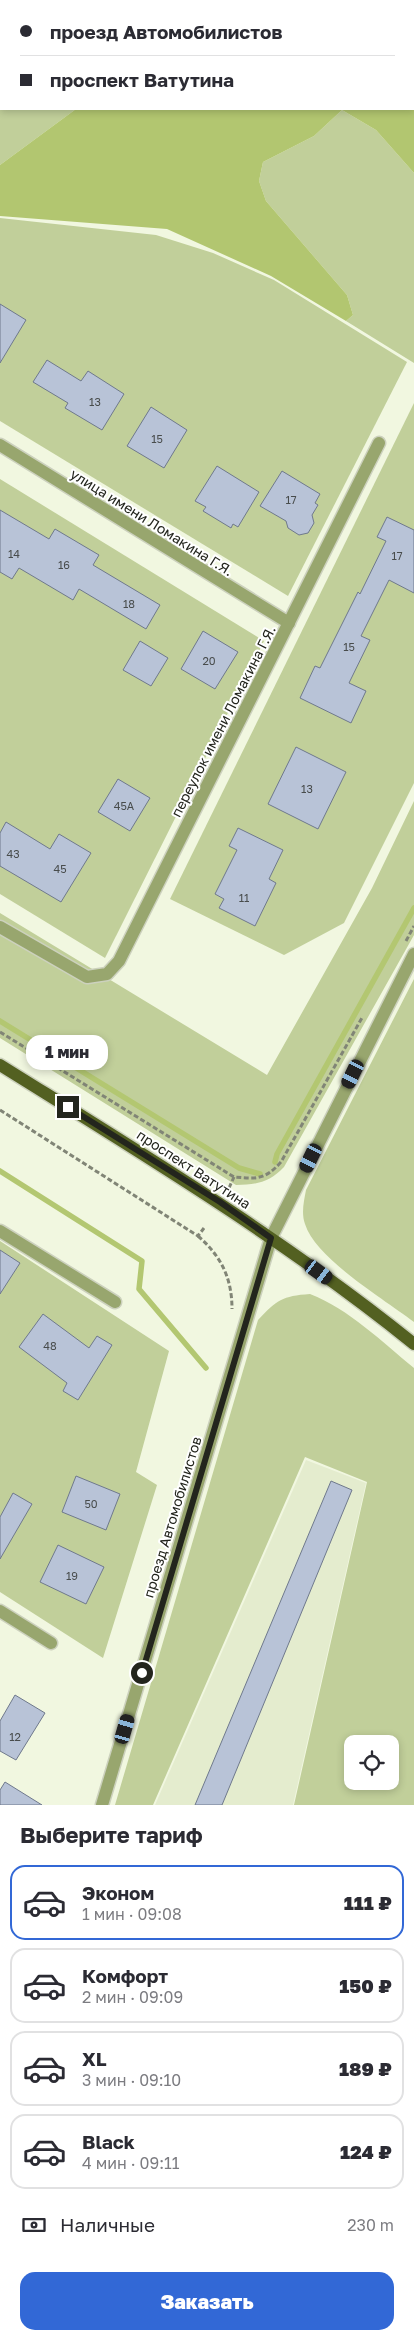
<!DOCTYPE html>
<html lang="ru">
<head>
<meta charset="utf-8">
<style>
  body { margin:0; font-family:"Golos Text",sans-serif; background:#f7f7f7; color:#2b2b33; height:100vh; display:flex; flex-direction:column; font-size:19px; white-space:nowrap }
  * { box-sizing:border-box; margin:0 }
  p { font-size:16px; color:#7c7c81 }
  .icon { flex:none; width:28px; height:28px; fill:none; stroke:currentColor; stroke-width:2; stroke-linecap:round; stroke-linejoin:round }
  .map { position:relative; height:1805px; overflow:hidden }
  .sheet { display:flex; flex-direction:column; background:#fff; flex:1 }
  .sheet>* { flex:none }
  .hud { position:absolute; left:0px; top:0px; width:415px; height:110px; box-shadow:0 2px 8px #0003; display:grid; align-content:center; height:110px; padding:0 20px; background:#fff }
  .tools { position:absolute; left:344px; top:1735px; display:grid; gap:10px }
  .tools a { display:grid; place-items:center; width:55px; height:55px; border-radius:10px; background:#fff; box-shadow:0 2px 8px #0003; font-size:25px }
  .end { position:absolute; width:22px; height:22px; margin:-11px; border:6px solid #23251d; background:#fff; box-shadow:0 0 0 2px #fff }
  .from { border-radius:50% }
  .bubble { position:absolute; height:35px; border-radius:15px; background:#fff; box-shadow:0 2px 8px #0003; font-size:16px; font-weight:800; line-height:35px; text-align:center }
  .car { position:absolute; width:15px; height:30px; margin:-15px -8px; border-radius:6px; box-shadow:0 0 4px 1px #0007; background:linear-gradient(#222 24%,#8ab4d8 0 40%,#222 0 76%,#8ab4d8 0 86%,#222 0) }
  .hud b { display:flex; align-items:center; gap:18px; height:48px; font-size:19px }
  .hud b+b { border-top:1px solid #e1e1e2 }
  .hud i { width:12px; height:12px; background:#2b2b33 }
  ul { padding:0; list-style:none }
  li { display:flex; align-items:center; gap:15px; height:75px; margin:0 10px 8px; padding:0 10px; border:2px solid #e1e1e2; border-radius:15px }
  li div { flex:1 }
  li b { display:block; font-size:19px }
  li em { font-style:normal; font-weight:800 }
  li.active { border-color:#3268d6 }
  li>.icon { width:45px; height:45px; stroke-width:1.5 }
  h2 { padding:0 20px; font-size:22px; line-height:60px }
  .pay { display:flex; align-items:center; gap:12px; height:55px; padding:0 20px; font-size:19px }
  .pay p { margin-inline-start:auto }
  .action { display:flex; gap:10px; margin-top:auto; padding:10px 20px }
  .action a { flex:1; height:58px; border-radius:15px; background:#3268d6; color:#fff; font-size:20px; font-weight:800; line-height:58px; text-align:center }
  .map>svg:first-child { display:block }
  .built { fill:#e4ecce }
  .green { fill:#c1cf9a; fill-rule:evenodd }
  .forest { fill:#b2c670 }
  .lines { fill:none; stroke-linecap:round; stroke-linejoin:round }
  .stream { stroke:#b3c771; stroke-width:5.5 }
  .building { fill:#b8c3d7; stroke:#6f798c }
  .minor-casing { stroke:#ccd1bd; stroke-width:15 }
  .major-casing { stroke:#ccd1bd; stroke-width:15 }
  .path { stroke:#818576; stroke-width:3; stroke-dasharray:5 2.5; stroke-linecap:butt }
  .minor { stroke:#98a66e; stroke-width:12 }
  .major { stroke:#536021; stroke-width:12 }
  .route { stroke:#23251d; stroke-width:6 }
  .labels { text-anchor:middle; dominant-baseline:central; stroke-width:4; stroke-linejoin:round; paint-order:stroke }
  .number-label { font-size:11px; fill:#484c4c }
  .street-label { font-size:14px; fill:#23251d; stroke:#fff }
</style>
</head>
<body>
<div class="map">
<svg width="414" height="1805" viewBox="0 0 414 1805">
  <rect width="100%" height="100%" fill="#f1f7e0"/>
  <path class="built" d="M306,1460l60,23 -73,322h-138z"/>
  <g class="green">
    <path d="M59,0h105l-105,1z"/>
    <path d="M0,12l1,97h75l-76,56z"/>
    <path d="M342,110l34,20 38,43v190l-68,-42 7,-6 -6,-20 -81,-94 -7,-20 4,-19 51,-26z"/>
    <path d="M0,218l156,17 57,18 61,27 133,82 -119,234 -288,-175z"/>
    <path d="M414,403v380l-70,140 -60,32 -114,-56z"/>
    <path d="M0,479l264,162 -159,317 -105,-64z"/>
    <path d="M414,801v134l-130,232c-14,15 -28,18 -48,18l-236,-147v-125l267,162 105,-187z"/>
    <path d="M414,979v343c-30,-23 -98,-63 -109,-98 -4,-11 -1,-23 1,-34z"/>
    <path d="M0,1241l169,110 -33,121 21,13 -54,173 -103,-66z"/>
    <path d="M310,1294c39,15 72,48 104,74v437h-120l73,-323 -62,-25 -152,348h-38l143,-485c19,-20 24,-24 52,-26zM352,1744h38v37h-38z"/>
  </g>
  <g class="forest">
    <path d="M164,0h179v1h-180z"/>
    <path d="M414,47v126l-38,-43 -34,-20 -28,26 -51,26 -4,19 7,20 81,94 6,20 -7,6 -75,-45 -104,-47 -167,-13v-51l76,-56h338z"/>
  </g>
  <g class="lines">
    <g class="stream">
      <path d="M0,1021l239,147 21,6"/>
      <path d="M275,1162l2,-8 137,-246"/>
      <path d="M0,1171l142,90 -3,28 67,79"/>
    </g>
  </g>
  <g class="building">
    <path d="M0,304l26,16 -26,43z"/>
    <path d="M47,360l34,21 7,-10 36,23 -22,36 -37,-22 3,-5 -35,-21z"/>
    <path d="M151,407l36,23 -23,38 -37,-22z"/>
    <path d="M217,466l42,26 -21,35 -5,-3 -2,4 -28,-17 3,-4 -11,-6z"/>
    <path d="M282,471l38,23 -5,9 3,2 -6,10 2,8 -6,10 -9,2 -11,-7 -2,-7 -26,-15z"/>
    <path d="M0,510l49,29 6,-10 44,26 -6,10 67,40 -14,24 -67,-40 -6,11 -54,-32 -7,11 -12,-7z"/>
    <path d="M387,517l27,13v63l-25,-13 -28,56 9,4 -21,43 17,8 -15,32 -51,-25 15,-32 5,2 38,-76 2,2 26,-53 -9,-4z"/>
    <path d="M203,631l35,21 -23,37 -34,-20z"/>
    <path d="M140,641l28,17 -17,28 -28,-16z"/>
    <path d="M296,747l50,25 -28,57 -50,-25z"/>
    <path d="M118,779l32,19 -20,33 -32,-19z"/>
    <path d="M6,822l44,27 9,-15 32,19 -30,49 -61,-36v-33z"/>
    <path d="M238,828l45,22 -14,29 7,4 -21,43 -36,-18 5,-9 -9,-5 22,-44 -8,-4z"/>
    <path d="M0,1250l20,13 -20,31z"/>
    <path d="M43,1314l46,34 8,-12 15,9 -34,55 -15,-9 4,-8 -48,-36z"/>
    <path d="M76,1476l44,18 -14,36 -44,-18z"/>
    <path d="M331,1481l21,9 -130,315h-27z"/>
    <path d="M13,1493l19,11 -32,55v-42z"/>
    <path d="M58,1545l46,22 -18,37 -46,-22z"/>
    <path d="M15,1695l30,18 -29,47 -16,-9v-30z"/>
    <path d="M5,1782l37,23h-42v-15z"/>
  </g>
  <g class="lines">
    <g class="minor-casing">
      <g id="minor">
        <path d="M0,445l289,178"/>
        <path d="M0,927l87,50 20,-3 12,-13 260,-518"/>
        <path d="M0,1231l115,71"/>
        <path d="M0,1611l51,32"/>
        <path d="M102,1805l169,-567 143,-284"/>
      </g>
    </g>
    <g class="major-casing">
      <path id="major" d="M0,1065c141,88 284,174 414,279"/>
    </g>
    <g class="path">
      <path d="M406,941l8,-15"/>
      <path d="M0,1032l234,145c23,2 31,3 47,-15l82,-146"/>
      <path d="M0,1110l198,126 6,-8"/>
      <path d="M229,1188l5,-11"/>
      <path d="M198,1236c23,20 34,42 34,73"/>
    </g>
    <use href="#minor" class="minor"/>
    <use href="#major" class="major"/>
  </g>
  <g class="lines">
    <path class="route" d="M68,1107l152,95 51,36 -129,435"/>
  </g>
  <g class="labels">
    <g class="number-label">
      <text x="95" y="401">13</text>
      <text x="157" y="438">15</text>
      <text x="291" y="499">17</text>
      <text x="14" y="553">14</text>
      <text x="397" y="555">17</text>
      <text x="64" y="564">16</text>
      <text x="129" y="603">18</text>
      <text x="349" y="646">15</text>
      <text x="209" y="660">20</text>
      <text x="307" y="788">13</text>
      <text x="124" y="805">45А</text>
      <text x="13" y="853">43</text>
      <text x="60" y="868">45</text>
      <text x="244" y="897">11</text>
      <text x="50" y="1345">48</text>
      <text x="91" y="1503">50</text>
      <text x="72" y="1575">19</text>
      <text x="15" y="1736">12</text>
    </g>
    <g class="street-label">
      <text transform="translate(152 522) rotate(32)">улица имени Ломакина Г.Я.</text>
      <text transform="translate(223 721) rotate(-63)">переулок имени Ломакина Г.Я.</text>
      <text transform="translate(194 1169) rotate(33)">проспект Ватутина</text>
      <text transform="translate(172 1517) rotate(-73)">проезд Автомобилистов</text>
    </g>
  </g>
</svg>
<div class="tools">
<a><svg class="icon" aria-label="locate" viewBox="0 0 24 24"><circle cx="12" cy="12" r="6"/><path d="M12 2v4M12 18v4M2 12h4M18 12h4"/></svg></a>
</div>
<i class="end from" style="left:142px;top:1673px"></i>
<i class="end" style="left:68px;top:1107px"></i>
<div class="bubble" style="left:26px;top:1035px;width:82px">1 мин</div>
<i class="car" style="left:353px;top:1074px;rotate:206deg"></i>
<i class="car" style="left:311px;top:1158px;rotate:206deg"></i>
<i class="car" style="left:319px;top:1272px;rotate:126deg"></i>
<i class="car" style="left:125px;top:1729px;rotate:16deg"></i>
<div class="hud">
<b><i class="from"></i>проезд Автомобилистов</b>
<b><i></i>проспект Ватутина</b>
</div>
</div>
<section class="sheet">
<h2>Выберите тариф</h2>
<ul>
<li class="active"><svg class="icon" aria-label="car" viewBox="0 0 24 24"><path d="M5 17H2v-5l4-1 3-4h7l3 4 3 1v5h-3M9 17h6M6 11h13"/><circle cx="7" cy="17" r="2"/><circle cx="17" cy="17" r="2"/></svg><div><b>Эконом</b><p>1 мин · 09:08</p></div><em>111 ₽</em></li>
<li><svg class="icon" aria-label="car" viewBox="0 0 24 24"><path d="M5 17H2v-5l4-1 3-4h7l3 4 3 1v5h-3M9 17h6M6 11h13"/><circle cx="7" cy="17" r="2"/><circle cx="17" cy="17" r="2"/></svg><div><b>Комфорт</b><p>2 мин · 09:09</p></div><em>150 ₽</em></li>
<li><svg class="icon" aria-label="car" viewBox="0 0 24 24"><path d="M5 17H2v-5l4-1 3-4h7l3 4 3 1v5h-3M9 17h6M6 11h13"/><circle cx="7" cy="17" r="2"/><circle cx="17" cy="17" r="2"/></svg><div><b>XL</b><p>3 мин · 09:10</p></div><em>189 ₽</em></li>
<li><svg class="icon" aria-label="car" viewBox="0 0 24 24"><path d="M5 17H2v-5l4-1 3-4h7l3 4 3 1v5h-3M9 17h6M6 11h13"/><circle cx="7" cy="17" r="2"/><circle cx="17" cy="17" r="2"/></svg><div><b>Black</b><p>4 мин · 09:11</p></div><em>124 ₽</em></li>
</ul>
<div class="pay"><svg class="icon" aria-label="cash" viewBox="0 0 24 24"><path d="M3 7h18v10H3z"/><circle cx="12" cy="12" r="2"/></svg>Наличные<p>230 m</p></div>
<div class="action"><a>Заказать</a></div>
</section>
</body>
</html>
